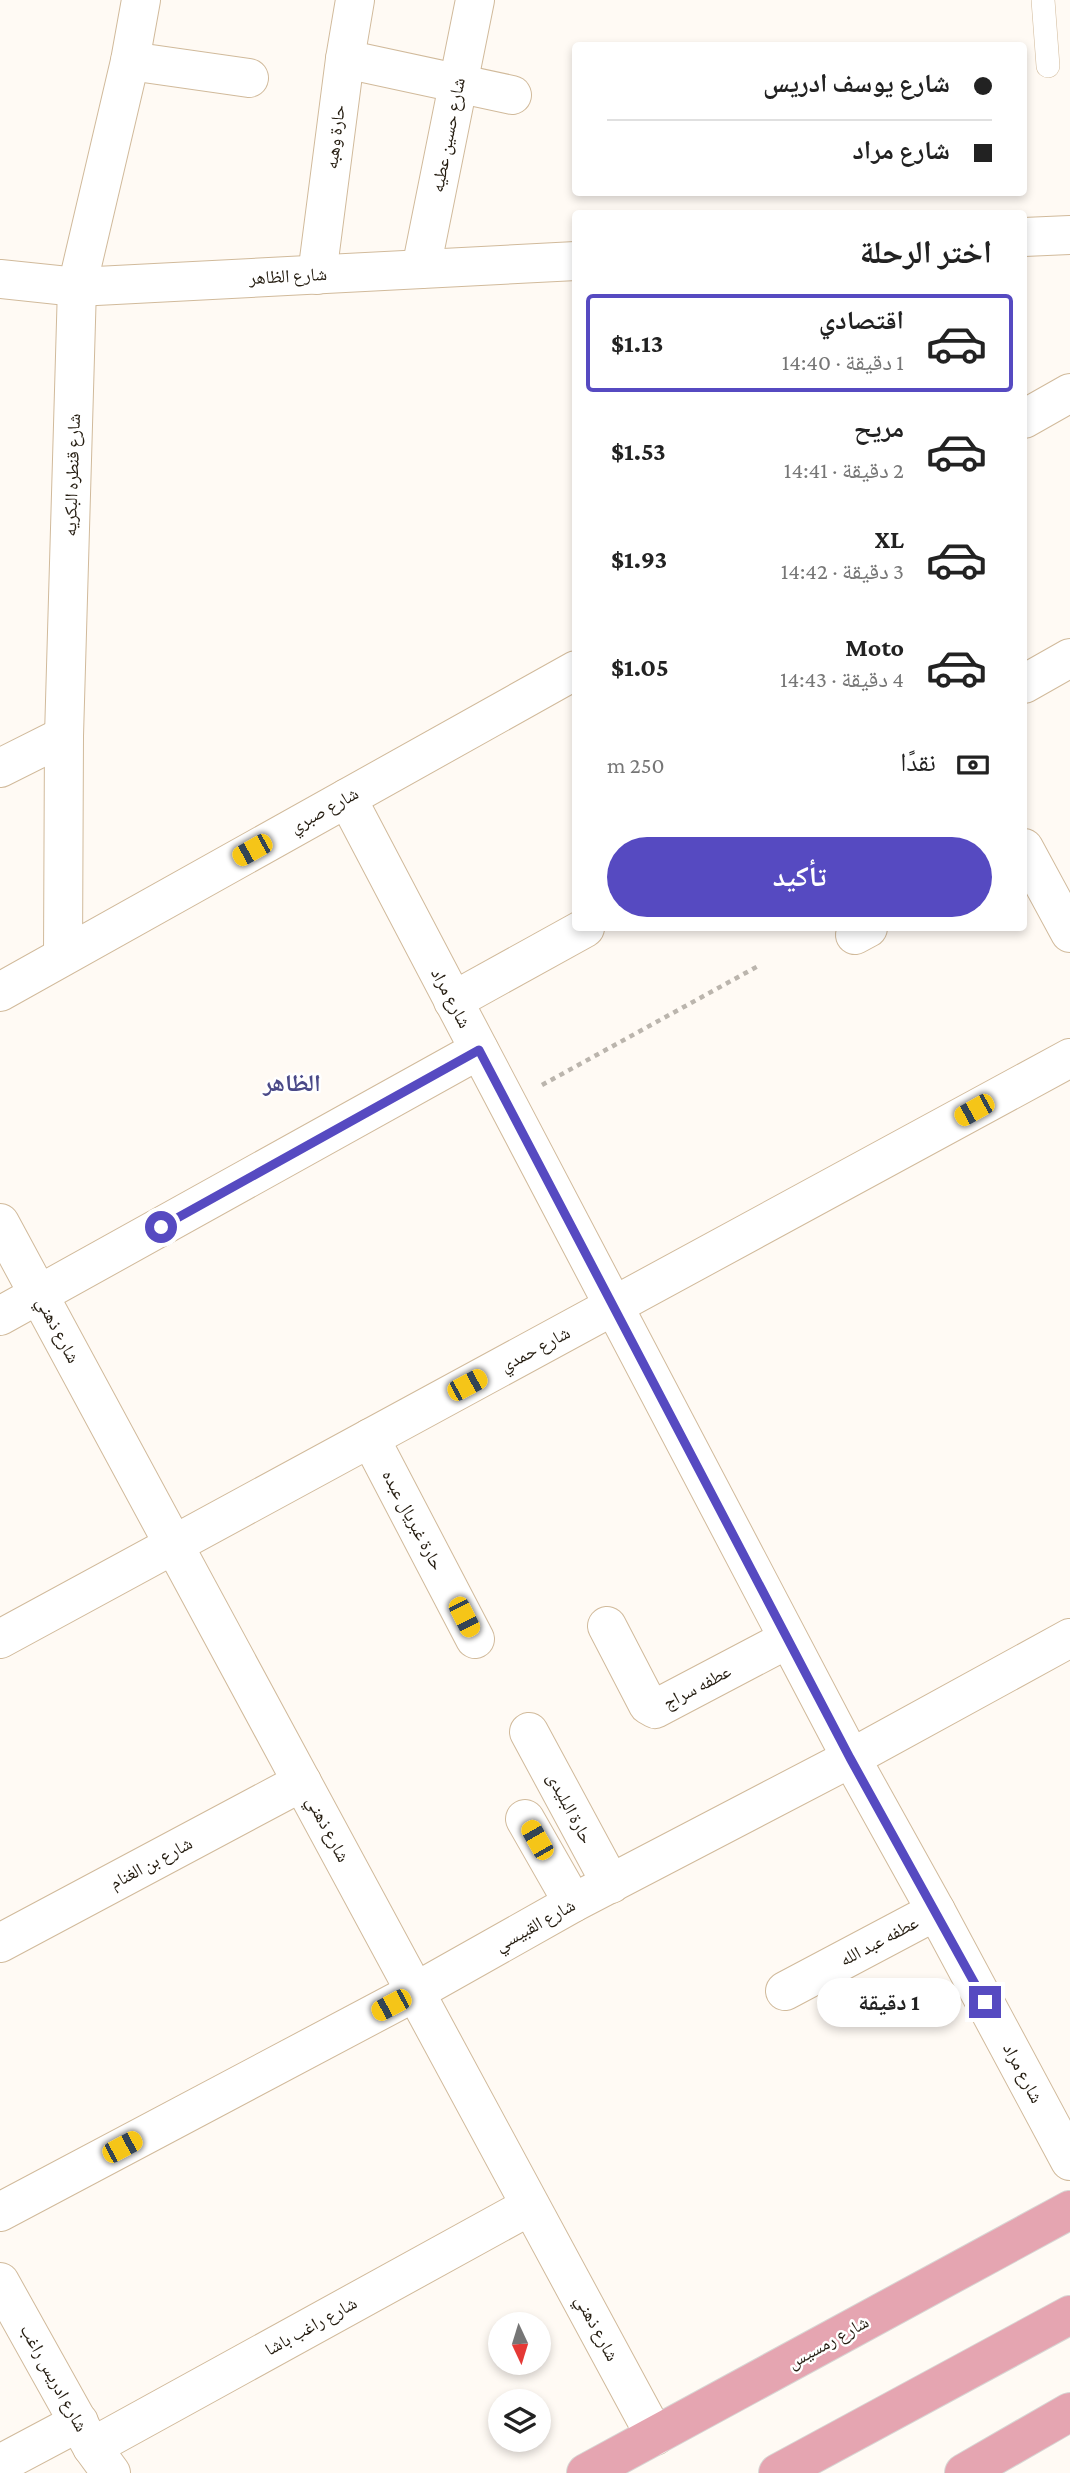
<!DOCTYPE html>
<html lang="ar">
<head>
<meta charset="utf-8">
<style>
  body { margin:0; font-family:"Crimson Pro","Noto Naskh Arabic",serif; background:#f6f6f6; color:#222; direction:rtl; height:100vh; display:flex; flex-direction:column; font-size:26px; white-space:nowrap }
  * { box-sizing:border-box; margin:0 }
  p { font-size:23px; color:#767676 }
  .icon { flex:none; width:38px; height:38px; fill:none; stroke:currentColor; stroke-width:2; stroke-linecap:round; stroke-linejoin:round }
  .map { position:relative; flex:1; overflow:hidden; direction:ltr }
  .side { position:absolute; left:572px; top:210px; width:455px; height:721px; display:flex; flex-direction:column; background:#fff; border-radius:7px; box-shadow:0 4px 10px #0003; direction:rtl }
  .side>* { flex:none }
  .guide { position:absolute; left:572px; top:42px; width:455px; height:154px; border-radius:7px; box-shadow:0 4px 10px #0003; direction:rtl; display:grid; align-content:center; height:154px; padding:0 35px; background:#fff }
  .needle { width:46px; rotate:176deg }
  .tools { position:absolute; left:488px; top:2312px; display:grid; gap:14px }
  .tools a { display:grid; place-items:center; width:63px; height:63px; border-radius:50%; background:#fff; box-shadow:0 4px 10px #0003; font-size:35px }
  .end { position:absolute; width:32px; height:32px; margin:-16px; border:9px solid #564ac1; background:#fff; box-shadow:0 0 0 4px #fff }
  .from { border-radius:50% }
  .bubble { position:absolute; height:49px; border-radius:24px; background:#fff; box-shadow:0 4px 10px #0003; font-size:23px; font-weight:700; line-height:49px; text-align:center; direction:rtl }
  .car { position:absolute; width:21px; height:42px; margin:-21px -10px; border-radius:9px; box-shadow:0 0 5px 2px #0007; background:linear-gradient(#f5c518 24%,#345 0 40%,#f5c518 0 76%,#345 0 86%,#f5c518 0) }
  .guide b { display:flex; align-items:center; gap:24px; height:66px; font-size:26px }
  .guide b+b { border-top:2px solid #e0e0e0 }
  .guide i { width:18px; height:18px; background:#222 }
  ul { padding:0; list-style:none }
  li { display:flex; align-items:center; gap:21px; height:98px; margin:0 14px 10px; padding:0 21px; border:4px solid transparent; border-radius:7px }
  li div { flex:1 }
  li b { display:block; font-size:26px }
  li em { font-style:normal; font-weight:700 }
  li.on { border-color:#564ac1 }
  li>.icon { width:63px; height:63px; stroke-width:1.5 }
  h2 { padding:0 35px; font-size:32px; line-height:84px }
  .pay { display:flex; align-items:center; gap:18px; height:77px; padding:0 35px; font-size:26px }
  .pay p { margin-inline-start:auto }
  .action { display:flex; gap:14px; margin-top:auto; padding:14px 35px }
  .action a { flex:1; height:80px; border-radius:42px; background:#564ac1; color:#fff; font-size:28px; font-weight:700; line-height:80px; text-align:center }
  .map>svg:first-child { display:block }
  .lines { fill:none; stroke-linecap:round; stroke-linejoin:round }
  .lane-casing { stroke:#d1ba9b; stroke-width:24 }
  .street-casing { stroke:#d1ba9b; stroke-width:40 }
  .secondary-casing { stroke:#d1ba9b; stroke-width:40 }
  .primary-casing { stroke:#d8d6d4; stroke-width:40 }
  .path { stroke:#bbb5ad; stroke-width:4.5; stroke-dasharray:5 5; stroke-linecap:butt }
  .lane { stroke:#fff; stroke-width:23 }
  .street { stroke:#fff; stroke-width:38 }
  .secondary { stroke:#fff; stroke-width:38 }
  .primary { stroke:#e5a5b1; stroke-width:38 }
  .route { stroke:#564ac1; stroke-width:9 }
  .labels { text-anchor:middle; dominant-baseline:central; stroke-width:5; stroke-linejoin:round; paint-order:stroke }
  .street-label { font-size:18px; fill:#241c10; stroke:#fff }
  .district-label { font-size:24px; font-weight:bold; fill:#4b4a88; stroke:#fff }
</style>
</head>
<body>
<div class="map">
<svg width="1070" height="2473" viewBox="0 0 1070 2473">
  <rect width="100%" height="100%" fill="#fffaf4"/>
  <g class="lines">
    <g class="lane-casing">
      <path id="lane" d="M1043,0l5,66"/>
    </g>
    <g class="street-casing">
      <g id="street">
        <path d="M345,59l167,36"/>
        <path d="M130,61l119,17"/>
        <path d="M421,269l54,-269"/>
        <path d="M317,275l28,-216 10,-59"/>
        <path d="M1024,419l46,-26"/>
        <path d="M1024,684l46,-26"/>
        <path d="M0,768l64,-32"/>
        <path d="M347,798l504,960 85,153 134,250"/>
        <path d="M1024,848l46,85"/>
        <path d="M855,935l13,-7"/>
        <path d="M63,956l1,-220 13,-449 53,-226 11,-61"/>
        <path d="M0,992l576,-322"/>
        <path d="M453,1001l132,-73"/>
        <path d="M0,1223l655,1213"/>
        <path d="M0,1316l479,-266"/>
        <path d="M370,1438l105,201"/>
        <path d="M607,1626l41,79 7,4 133,-70"/>
        <path d="M0,1639l1070,-581"/>
        <path d="M529,1732l82,152"/>
        <path d="M525,1819l48,84"/>
        <path d="M0,1943l302,-161"/>
        <path d="M785,1991l151,-80"/>
        <path d="M0,2212l415,-220 158,-89 278,-145 219,-120"/>
        <path d="M0,2282l92,165 19,26"/>
        <path d="M92,2447l438,-241"/>
        <path d="M0,2464l79,-42"/>
      </g>
    </g>
    <g class="secondary-casing">
      <g id="secondary">
        <path d="M1024,237l46,-2"/>
        <path d="M0,279l77,8 499,-26"/>
      </g>
    </g>
    <g class="primary-casing">
      <g id="primary">
        <path d="M586,2473l484,-263"/>
        <path d="M778,2473l292,-158"/>
        <path d="M964,2473l106,-61"/>
      </g>
    </g>
    <path class="path" d="M542,1085l218,-120"/>
    <use href="#lane" class="lane"/>
    <use href="#street" class="street"/>
    <use href="#secondary" class="secondary"/>
    <use href="#primary" class="primary"/>
  </g>
  <g class="lines">
    <path class="route" d="M161,1227l318,-177 371,708 135,244"/>
  </g>
  <g class="labels">
    <g class="street-label">
      <text transform="translate(448 135) rotate(-79)">شارع حسين عطيه</text>
      <text transform="translate(335 137) rotate(-83)">حارة وهبه</text>
      <text transform="translate(288 276) rotate(-3)">شارع الظاهر</text>
      <text transform="translate(72 475) rotate(-88)">شارع قنطره البكريه</text>
      <text transform="translate(324 810) rotate(-29)">شارع صبري</text>
      <text transform="translate(451 998) rotate(62)">شارع مراد</text>
      <text transform="translate(58 1330) rotate(62)">شارع ذهني</text>
      <text transform="translate(535 1349) rotate(-28)">شارع حمدي</text>
      <text transform="translate(413 1520) rotate(62)">حارة غبريال عبده</text>
      <text transform="translate(697 1687) rotate(-28)">عطفه سراج</text>
      <text transform="translate(570 1808) rotate(62)">حارة البليدى</text>
      <text transform="translate(328 1829) rotate(62)">شارع ذهني</text>
      <text transform="translate(151 1863) rotate(-28)">شارع بن الغنام</text>
      <text transform="translate(535 1925) rotate(-29)">شارع القبيسي</text>
      <text transform="translate(879 1941) rotate(-28)">عطفه عبد الله</text>
      <text transform="translate(1023 2073) rotate(62)">شارع مراد</text>
      <text transform="translate(311 2326) rotate(-29)">شارع راغب باشا</text>
      <text transform="translate(597 2328) rotate(62)">شارع ذهني</text>
      <text transform="translate(828 2342) rotate(-29)">شارع رمسيس</text>
      <text transform="translate(54 2378) rotate(61)">شارع ادريس راغب</text>
    </g>
    <g class="district-label">
      <text x="292" y="1082">الظاهر</text>
    </g>
  </g>
</svg>
<div class="tools">
<a><svg class="needle" viewBox="-14 -14 28 28"><path d="M0-13l5 13h-10z" fill="#e53935"/><path d="M0 13l5-13h-10z" fill="#767676"/></svg></a>
<a><svg class="icon" aria-label="layers" viewBox="0 0 24 24"><path d="M12 4l9 5-9 5-9-5zM3 14l9 5 9-5"/></svg></a>
</div>
<i class="end from" style="left:161px;top:1227px"></i>
<i class="end" style="left:985px;top:2002px"></i>
<div class="bubble" style="left:817px;top:1978px;width:144px">1 دقيقة</div>
<i class="car" style="left:252px;top:850px;rotate:241deg"></i>
<i class="car" style="left:974px;top:1110px;rotate:241deg"></i>
<i class="car" style="left:467px;top:1385px;rotate:62deg"></i>
<i class="car" style="left:464px;top:1617px;rotate:153deg"></i>
<i class="car" style="left:537px;top:1840px;rotate:330deg"></i>
<i class="car" style="left:391px;top:2005px;rotate:242deg"></i>
<i class="car" style="left:122px;top:2147px;rotate:62deg"></i>
<div class="guide">
<b><i class="from"></i>شارع يوسف ادريس</b>
<b><i></i>شارع مراد</b>
</div>
<section class="side">
<h2>اختر الرحلة</h2>
<ul>
<li class="on"><svg class="icon" aria-label="car" viewBox="0 0 24 24"><path d="M5 17H2v-5l4-1 3-4h7l3 4 3 1v5h-3M9 17h6M6 11h13"/><circle cx="7" cy="17" r="2"/><circle cx="17" cy="17" r="2"/></svg><div><b>اقتصادي</b><p>1 دقيقة · 14:40</p></div><em>$1.13</em></li>
<li><svg class="icon" aria-label="car" viewBox="0 0 24 24"><path d="M5 17H2v-5l4-1 3-4h7l3 4 3 1v5h-3M9 17h6M6 11h13"/><circle cx="7" cy="17" r="2"/><circle cx="17" cy="17" r="2"/></svg><div><b>مريح</b><p>2 دقيقة · 14:41</p></div><em>$1.53</em></li>
<li><svg class="icon" aria-label="car" viewBox="0 0 24 24"><path d="M5 17H2v-5l4-1 3-4h7l3 4 3 1v5h-3M9 17h6M6 11h13"/><circle cx="7" cy="17" r="2"/><circle cx="17" cy="17" r="2"/></svg><div><b>XL</b><p>3 دقيقة · 14:42</p></div><em>$1.93</em></li>
<li><svg class="icon" aria-label="car" viewBox="0 0 24 24"><path d="M5 17H2v-5l4-1 3-4h7l3 4 3 1v5h-3M9 17h6M6 11h13"/><circle cx="7" cy="17" r="2"/><circle cx="17" cy="17" r="2"/></svg><div><b>Moto</b><p>4 دقيقة · 14:43</p></div><em>$1.05</em></li>
</ul>
<div class="pay"><svg class="icon" aria-label="cash" viewBox="0 0 24 24"><path d="M3 7h18v10H3z"/><circle cx="12" cy="12" r="2"/></svg>نقدًا<p>250 m</p></div>
<div class="action"><a>تأكيد</a></div>
</section>
</div>
</body>
</html>
